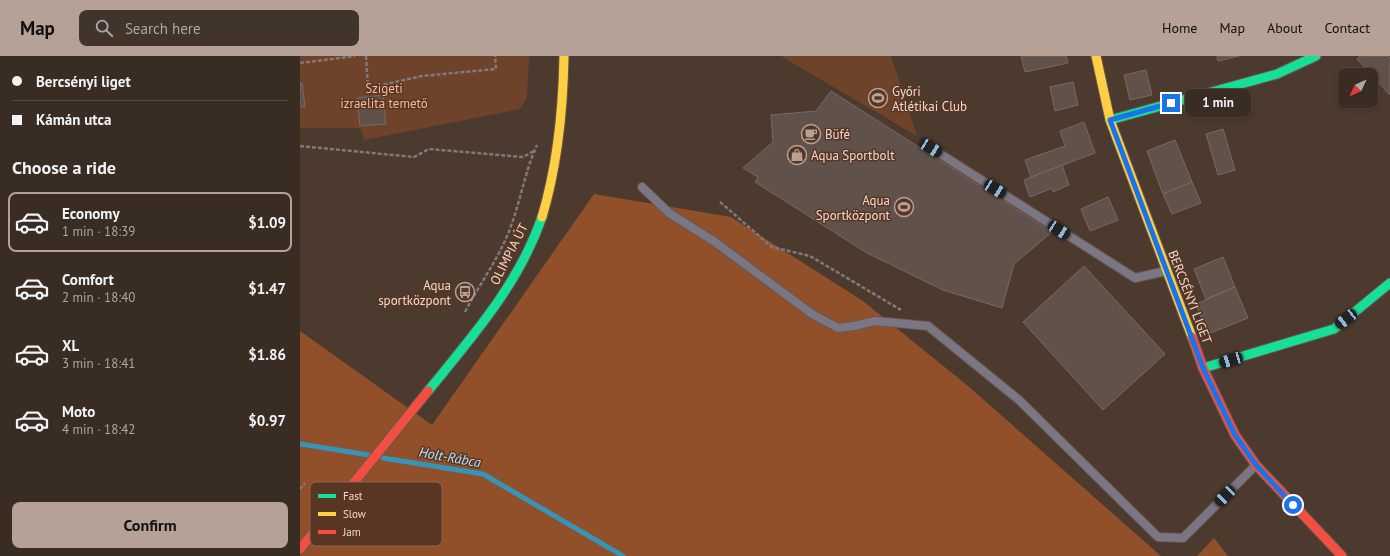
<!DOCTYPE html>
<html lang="en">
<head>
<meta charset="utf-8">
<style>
  body { margin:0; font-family:"PT Sans",sans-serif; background:#40342b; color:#f1f3f6; height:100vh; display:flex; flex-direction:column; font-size:15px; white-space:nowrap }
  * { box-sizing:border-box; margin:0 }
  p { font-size:13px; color:#aba7a6 }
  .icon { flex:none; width:22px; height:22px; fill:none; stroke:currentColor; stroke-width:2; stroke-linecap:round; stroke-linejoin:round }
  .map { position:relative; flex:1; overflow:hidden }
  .sheet { display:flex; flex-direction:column; background:#392c23; width:300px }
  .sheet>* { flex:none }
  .hud { display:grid; align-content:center; height:88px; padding:0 12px; background:#392c23 }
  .needle { width:26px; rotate:226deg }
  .fabs { position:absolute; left:1038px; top:12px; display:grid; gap:8px }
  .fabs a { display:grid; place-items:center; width:40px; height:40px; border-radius:8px; background:#392c23; box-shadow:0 2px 6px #0003,0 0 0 1px #534841; font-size:20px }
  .end { position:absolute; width:18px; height:18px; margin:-9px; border:5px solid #1a73e8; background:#fff; box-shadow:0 0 0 2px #fff }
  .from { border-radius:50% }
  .bubble { position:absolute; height:28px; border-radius:8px; background:#392c23; box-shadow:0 2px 6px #0003,0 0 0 1px #534841; font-size:13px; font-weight:700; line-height:28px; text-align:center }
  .car { position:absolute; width:12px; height:24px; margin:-12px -6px; border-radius:5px; box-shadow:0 0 3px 1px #0007; background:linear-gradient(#222 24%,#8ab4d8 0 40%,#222 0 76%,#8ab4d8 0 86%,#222 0) }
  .hud b { display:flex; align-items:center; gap:14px; height:38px; font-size:15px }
  .hud b+b { border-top:1px solid #534841 }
  .hud i { width:10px; height:10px; background:#f1f3f6 }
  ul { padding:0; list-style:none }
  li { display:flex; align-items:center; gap:12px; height:60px; margin:0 8px 6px; padding:0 4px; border:2px solid transparent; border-radius:8px }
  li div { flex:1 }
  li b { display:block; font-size:15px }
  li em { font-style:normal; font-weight:700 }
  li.active { border-color:#b6a196 }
  li>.icon { width:36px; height:36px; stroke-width:1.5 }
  h2 { padding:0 12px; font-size:18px; line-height:48px }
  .action { display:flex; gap:8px; margin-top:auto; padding:8px 12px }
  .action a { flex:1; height:46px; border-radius:8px; background:#b6a196; color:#111; font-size:16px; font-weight:700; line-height:46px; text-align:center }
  header { display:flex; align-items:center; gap:24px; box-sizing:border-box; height:56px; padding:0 20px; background:#b6a196; color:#111 }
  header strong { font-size:19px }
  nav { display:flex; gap:22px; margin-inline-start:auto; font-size:14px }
  .search { width:280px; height:36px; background:#40342b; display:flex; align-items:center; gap:10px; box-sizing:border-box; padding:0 14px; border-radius:8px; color:#aba7a6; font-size:15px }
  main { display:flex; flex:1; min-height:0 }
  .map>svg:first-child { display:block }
  .green { fill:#6f4329 }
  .forest { fill:#915029 }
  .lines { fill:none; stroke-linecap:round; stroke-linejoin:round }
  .stream { stroke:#3694b9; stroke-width:5 }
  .building { fill:#61514b; stroke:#7a6962 }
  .lane-casing { stroke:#67574e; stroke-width:10 }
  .fast-casing { stroke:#67574e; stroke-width:11 }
  .slow-casing { stroke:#67574e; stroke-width:11 }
  .jam-casing { stroke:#67574e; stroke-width:11 }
  .path { stroke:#80797f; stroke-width:2.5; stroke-dasharray:4 2; stroke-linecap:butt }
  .lane { stroke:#7b7683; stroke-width:8 }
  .fast { stroke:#16e098; stroke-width:9 }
  .slow { stroke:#ffcf43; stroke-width:9 }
  .jam { stroke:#f24e42; stroke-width:9 }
  .route { stroke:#1a73e8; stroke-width:5 }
  .labels { text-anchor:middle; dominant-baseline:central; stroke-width:3; stroke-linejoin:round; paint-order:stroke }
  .park-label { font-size:13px; fill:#f7b897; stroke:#583623 }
  .poi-label { font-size:13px; fill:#efd9ce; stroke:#583623; text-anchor:start }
  .street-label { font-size:13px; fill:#efd9ce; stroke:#583623 }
  .water-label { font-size:14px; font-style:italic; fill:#b3e1f7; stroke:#583623 }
  .key { fill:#583623; stroke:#856756; stroke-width:1 }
  .key-label { font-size:11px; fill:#efd9ce }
</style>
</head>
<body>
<header>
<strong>Map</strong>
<div class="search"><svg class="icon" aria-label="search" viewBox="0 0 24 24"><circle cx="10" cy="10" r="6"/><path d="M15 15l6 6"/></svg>Search here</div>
<nav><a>Home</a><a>Map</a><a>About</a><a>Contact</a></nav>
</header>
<main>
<section class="sheet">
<div class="hud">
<b><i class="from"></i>Bercsényi liget</b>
<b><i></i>Kámán utca</b>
</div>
<h2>Choose a ride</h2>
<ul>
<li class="active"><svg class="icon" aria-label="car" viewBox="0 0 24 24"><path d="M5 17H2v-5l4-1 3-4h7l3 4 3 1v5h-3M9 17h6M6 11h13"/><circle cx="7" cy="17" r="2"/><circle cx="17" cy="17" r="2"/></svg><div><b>Economy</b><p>1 min · 18:39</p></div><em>$1.09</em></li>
<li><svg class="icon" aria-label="car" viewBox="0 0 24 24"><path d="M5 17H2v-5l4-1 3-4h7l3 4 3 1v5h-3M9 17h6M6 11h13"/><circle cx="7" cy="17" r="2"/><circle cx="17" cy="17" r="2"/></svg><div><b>Comfort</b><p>2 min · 18:40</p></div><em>$1.47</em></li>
<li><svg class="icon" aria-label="car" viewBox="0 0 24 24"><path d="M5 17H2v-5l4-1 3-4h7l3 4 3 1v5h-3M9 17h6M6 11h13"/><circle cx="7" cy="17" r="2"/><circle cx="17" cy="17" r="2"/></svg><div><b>XL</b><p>3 min · 18:41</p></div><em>$1.86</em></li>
<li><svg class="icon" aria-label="car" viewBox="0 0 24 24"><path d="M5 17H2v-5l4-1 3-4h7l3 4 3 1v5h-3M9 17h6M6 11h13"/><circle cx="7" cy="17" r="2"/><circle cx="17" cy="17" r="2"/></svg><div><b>Moto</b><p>4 min · 18:42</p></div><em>$0.97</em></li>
</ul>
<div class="action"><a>Confirm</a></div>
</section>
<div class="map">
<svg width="1090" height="500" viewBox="0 0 1090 500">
  <rect width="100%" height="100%" fill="#4c3a2f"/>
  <g class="green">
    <path d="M0,0h229l-2,42 -7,11 -156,31 -3,-12h-61z"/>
    <path d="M481,0h110l26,80 -131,-77z"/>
  </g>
  <g class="forest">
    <path d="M294,138l137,23 132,84 105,85 193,170h-861v-225l132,94z"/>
    <path d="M914,482l14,18h-31z"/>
  </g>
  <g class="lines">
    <g class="stream">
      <path d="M0,388l69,11"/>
      <path d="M83,402l100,16 140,82"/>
    </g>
  </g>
  <g class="building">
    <path d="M721,0h45l2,7 -43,9z"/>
    <path d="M917,0h22l-21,5z"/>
    <path d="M1060,0h28l2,2v37l-33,-36z"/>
    <path d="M846,14l6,25 -22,5 -6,-25z"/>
    <path d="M773,26l5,23 -23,6 -5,-24z"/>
    <path d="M0,27h2l3,24h-5z"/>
    <path d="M531,35l221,141 -38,32 -12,44 -59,-18 -76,-37 -112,-71 3,-5 -15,-9 30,-26 -2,-27 45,-4z"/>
    <path d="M83,39l3,29 -26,2 -3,-28z"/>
    <path d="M784,66l11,31 -64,24 -6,-17 40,-14 -5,-15z"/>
    <path d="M923,73l12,41 -17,5 -12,-41z"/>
    <path d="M875,84l17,42 -29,12 -16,-43z"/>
    <path d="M762,109l7,20 -16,7 -1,-4 -22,9 -6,-17z"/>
    <path d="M892,126l9,21 -29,11 -9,-20z"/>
    <path d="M808,141l10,23 -28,11 -9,-22z"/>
    <path d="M923,201l12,30 -29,12 -12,-30z"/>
    <path d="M784,210l81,88 -62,56 -80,-88z"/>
    <path d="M935,231l13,31 -40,16 -12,-30z"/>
  </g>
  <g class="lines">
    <g class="lane-casing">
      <g id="lane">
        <path d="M631,92l204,130 31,-7"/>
        <path d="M342,131l27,26 46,29 97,72 26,14 16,-2 21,-5 53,5 91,74 139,137 25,1 72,-72"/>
      </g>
    </g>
    <g class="fast-casing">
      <g id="fast">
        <path d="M810,64l167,-46 39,-18"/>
        <path d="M903,312l131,-39 56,-46"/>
        <path d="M128,335c44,-54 91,-107 114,-174"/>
      </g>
    </g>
    <g class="slow-casing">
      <g id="slow">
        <path d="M796,0l14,64 82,217"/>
        <path d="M242,161c16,-53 21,-106 22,-161"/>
      </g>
    </g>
    <g class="jam-casing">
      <g id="jam">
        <path d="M892,281l11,31 32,67 21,30 86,91"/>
        <path d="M0,493l128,-158"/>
      </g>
    </g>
    <g class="path">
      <path d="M66,0l2,32 54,-12 74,-7 -1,-13"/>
      <path d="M0,7l55,-7"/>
      <path d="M0,90l114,11 15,-8 94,8 11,-6"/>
      <path d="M420,146l52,45 38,9 91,54"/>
      <path d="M165,256c15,-29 35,-55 46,-86 10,-27 14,-55 26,-81"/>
      <path d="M0,433l5,-6"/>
    </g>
    <use href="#lane" class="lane"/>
    <use href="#fast" class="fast"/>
    <use href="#slow" class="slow"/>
    <use href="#jam" class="jam"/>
  </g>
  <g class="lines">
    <path class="route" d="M871,47l-61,17 93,248 32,67 21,30 37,40"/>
  </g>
  <defs>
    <g id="stadium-ring" transform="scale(1)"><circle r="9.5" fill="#583623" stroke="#b6a196" stroke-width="1.5"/><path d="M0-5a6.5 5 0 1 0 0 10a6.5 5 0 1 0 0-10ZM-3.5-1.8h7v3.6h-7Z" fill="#b6a196"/></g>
    <g id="cafe-ring" transform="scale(1)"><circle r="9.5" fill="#583623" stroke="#b6a196" stroke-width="1.5"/><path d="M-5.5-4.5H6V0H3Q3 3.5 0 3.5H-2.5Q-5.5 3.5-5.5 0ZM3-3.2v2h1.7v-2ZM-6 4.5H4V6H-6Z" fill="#b6a196"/></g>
    <g id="shop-ring" transform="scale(1)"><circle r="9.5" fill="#583623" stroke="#b6a196" stroke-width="1.5"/><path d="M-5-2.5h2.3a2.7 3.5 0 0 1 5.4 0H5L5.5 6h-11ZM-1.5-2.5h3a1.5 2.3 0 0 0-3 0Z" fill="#b6a196"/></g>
    <g id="bus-ring" transform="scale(1)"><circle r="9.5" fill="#583623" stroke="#b6a196" stroke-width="1.5"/><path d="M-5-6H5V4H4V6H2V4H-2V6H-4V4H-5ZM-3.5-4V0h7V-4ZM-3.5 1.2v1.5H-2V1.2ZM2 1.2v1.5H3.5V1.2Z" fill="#b6a196"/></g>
  </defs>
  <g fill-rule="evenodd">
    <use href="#stadium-ring" x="578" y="42"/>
    <use href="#cafe-ring" x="511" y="78"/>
    <use href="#shop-ring" x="497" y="99"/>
    <use href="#stadium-ring" x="604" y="151"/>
    <use href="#bus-ring" x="165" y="236"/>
  </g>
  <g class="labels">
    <g class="park-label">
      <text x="84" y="32">Szigeti<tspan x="84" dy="15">izraelita temető</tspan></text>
    </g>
    <g class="poi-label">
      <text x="592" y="35">Győri<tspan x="592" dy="15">Atlétikai Club</tspan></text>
      <text x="525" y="78">Büfé</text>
      <text x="511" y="99">Aqua Sportbolt</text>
      <text x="590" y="144" text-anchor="end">Aqua<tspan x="590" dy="15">Sportközpont</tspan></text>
      <text x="151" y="229" text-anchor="end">Aqua<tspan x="151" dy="15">sportközpont</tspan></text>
    </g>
    <g class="street-label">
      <text transform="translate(209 198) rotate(-63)">OLIMPIA ÚT</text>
      <text transform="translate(890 241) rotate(69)">BERCSÉNYI LIGET</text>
    </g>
    <g class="water-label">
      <text transform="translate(150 401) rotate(10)">Holt-Rábca</text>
    </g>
  </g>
  <rect x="10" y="426" width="132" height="64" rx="6" class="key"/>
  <rect x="18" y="438" width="18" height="4" fill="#16e098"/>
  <rect x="18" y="456" width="18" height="4" fill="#ffcf43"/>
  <rect x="18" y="474" width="18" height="4" fill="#f24e42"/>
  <g class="key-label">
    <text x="43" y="444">Fast</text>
    <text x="43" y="462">Slow</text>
    <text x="43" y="480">Jam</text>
  </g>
</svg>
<div class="fabs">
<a><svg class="needle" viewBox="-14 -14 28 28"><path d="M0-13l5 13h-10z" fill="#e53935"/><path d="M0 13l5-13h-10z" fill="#aba7a6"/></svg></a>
</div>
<i class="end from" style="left:993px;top:449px"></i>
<i class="end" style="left:871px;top:47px"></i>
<div class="bubble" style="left:885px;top:33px;width:66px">1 min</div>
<i class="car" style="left:631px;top:92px;rotate:122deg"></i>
<i class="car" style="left:695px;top:133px;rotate:122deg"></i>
<i class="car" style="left:759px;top:174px;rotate:123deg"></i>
<i class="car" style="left:1046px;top:263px;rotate:232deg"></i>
<i class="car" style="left:931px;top:304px;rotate:253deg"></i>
<i class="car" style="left:925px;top:440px;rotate:225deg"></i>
</div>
</main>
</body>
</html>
